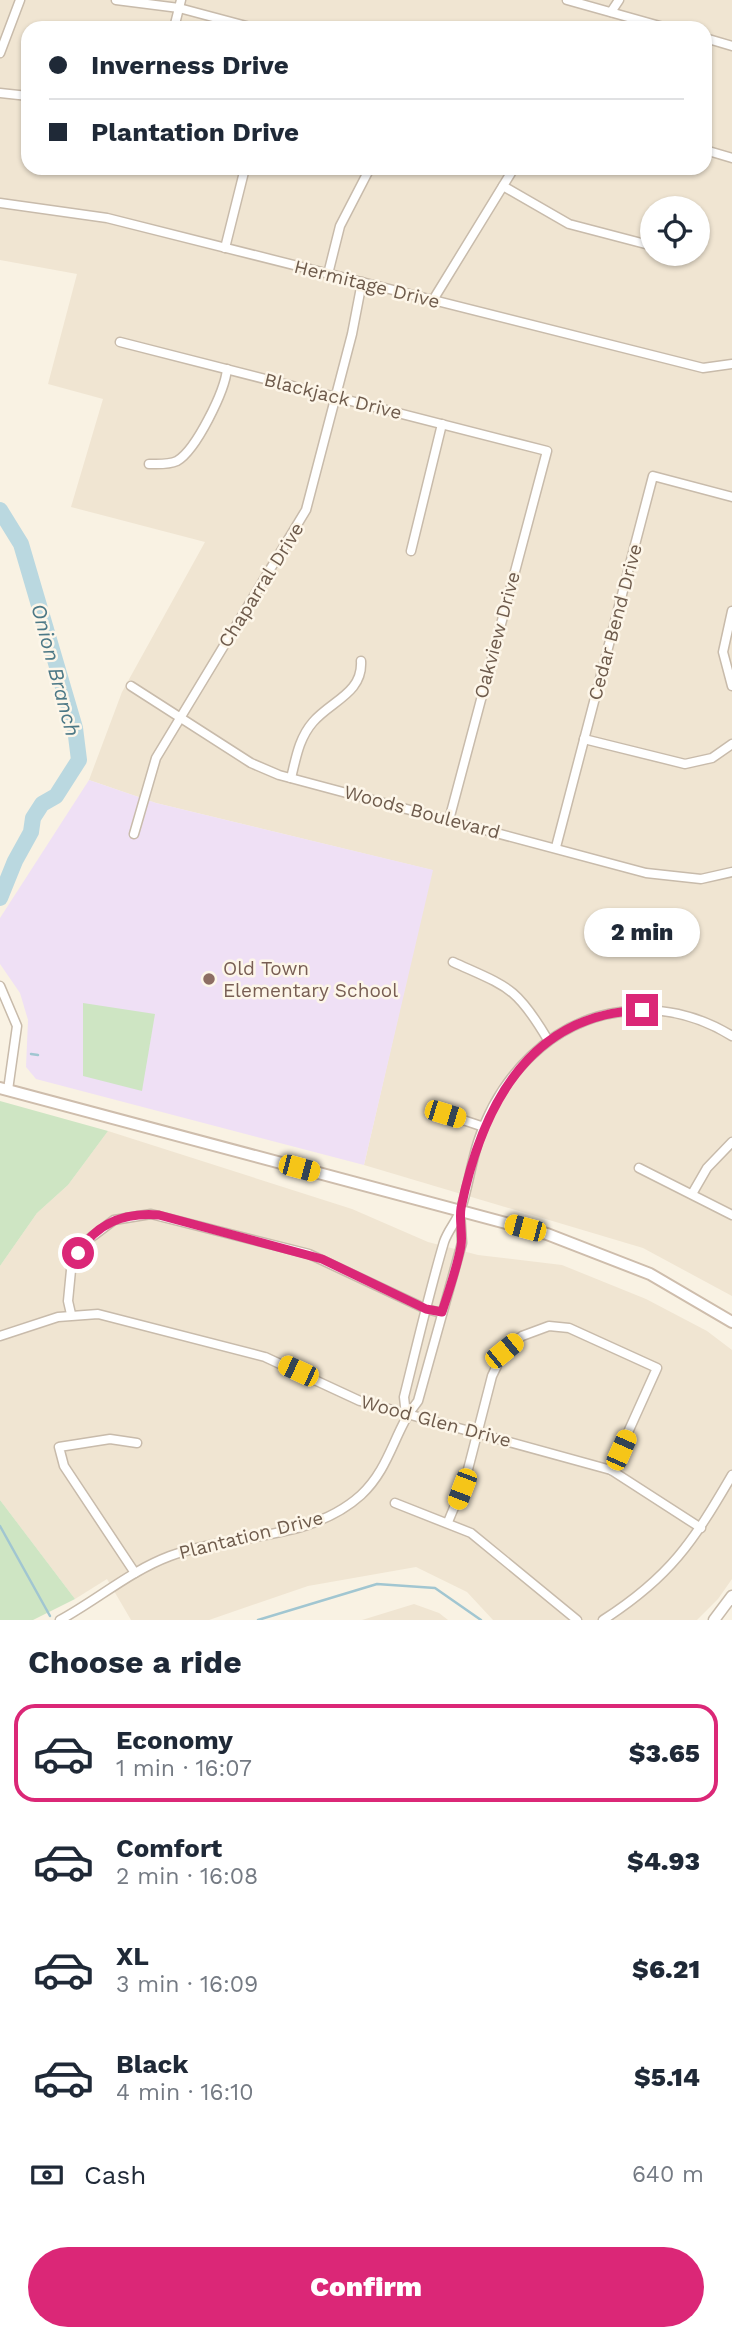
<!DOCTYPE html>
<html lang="en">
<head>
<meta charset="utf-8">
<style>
  body { margin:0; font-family:"Work Sans",sans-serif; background:#f2f2f3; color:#1f2937; height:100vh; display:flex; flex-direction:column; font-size:26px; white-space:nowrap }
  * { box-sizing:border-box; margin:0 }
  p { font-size:23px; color:#747a83 }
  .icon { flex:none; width:38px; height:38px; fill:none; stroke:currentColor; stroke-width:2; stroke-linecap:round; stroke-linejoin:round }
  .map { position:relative; height:1620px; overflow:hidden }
  .side { display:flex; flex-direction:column; background:#fff; flex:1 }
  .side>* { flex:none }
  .guide { position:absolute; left:21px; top:21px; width:691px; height:154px; border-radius:21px; box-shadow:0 2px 5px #0004; display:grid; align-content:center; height:154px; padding:0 28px; background:#fff }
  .fabs { position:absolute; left:640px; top:196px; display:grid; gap:14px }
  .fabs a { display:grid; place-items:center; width:70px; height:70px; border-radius:50%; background:#fff; box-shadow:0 2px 5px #0004; font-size:35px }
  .end { position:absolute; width:32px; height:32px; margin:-16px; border:9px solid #db2777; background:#fff; box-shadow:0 0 0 4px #fff }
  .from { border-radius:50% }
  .bubble { position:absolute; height:49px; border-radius:24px; background:#fff; box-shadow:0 2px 5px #0004; font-size:23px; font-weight:800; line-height:49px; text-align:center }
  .car { position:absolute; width:21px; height:42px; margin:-21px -10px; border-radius:9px; box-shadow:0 0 5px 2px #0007; background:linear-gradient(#f5c518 24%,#345 0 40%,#f5c518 0 76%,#345 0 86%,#f5c518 0) }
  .guide b { display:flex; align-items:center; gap:24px; height:66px; font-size:26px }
  .guide b+b { border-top:2px solid #e0e1e3 }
  .guide i { width:18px; height:18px; background:#1f2937 }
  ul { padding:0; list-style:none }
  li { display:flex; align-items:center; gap:21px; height:98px; margin:0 14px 10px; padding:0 14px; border:4px solid transparent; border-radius:21px }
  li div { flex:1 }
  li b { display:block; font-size:26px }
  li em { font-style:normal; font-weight:800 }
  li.active { border-color:#db2777 }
  li>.icon { width:63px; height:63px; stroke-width:1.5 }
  h2 { padding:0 28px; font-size:32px; line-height:84px }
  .pay { display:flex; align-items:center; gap:18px; height:77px; padding:0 28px; font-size:26px }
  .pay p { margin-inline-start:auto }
  .primary-button { display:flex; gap:14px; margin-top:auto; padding:14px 28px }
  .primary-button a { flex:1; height:80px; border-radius:42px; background:#db2777; color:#fff; font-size:28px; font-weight:800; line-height:80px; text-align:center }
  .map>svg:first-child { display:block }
  .residential { fill:#f0e5d2; fill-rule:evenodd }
  .education { fill:#efe0f5 }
  .green { fill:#cee5c3 }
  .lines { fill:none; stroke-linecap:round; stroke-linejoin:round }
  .stream { stroke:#a1c6d1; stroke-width:2.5 }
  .river { stroke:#bad8e0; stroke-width:16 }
  .minor-casing { stroke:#c8bbab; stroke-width:11 }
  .tertiary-casing { stroke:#c8bbab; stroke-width:13 }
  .secondary-casing { stroke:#cebdac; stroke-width:14 }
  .minor { stroke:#fff; stroke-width:8 }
  .tertiary { stroke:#fff; stroke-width:10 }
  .secondary { stroke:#fff; stroke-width:10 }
  .route { stroke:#db2777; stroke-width:9 }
  .education-dot { fill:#8d6e63; stroke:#fdf6e9; stroke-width:2.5 }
  .labels { text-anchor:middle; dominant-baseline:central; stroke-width:5; stroke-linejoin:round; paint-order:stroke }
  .street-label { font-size:19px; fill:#6e5b4c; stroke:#fdf6e9 }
  .education-label { font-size:19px; fill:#785e54; stroke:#fdf6e9; text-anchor:start }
  .water-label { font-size:21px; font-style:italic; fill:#4c7886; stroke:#fdf6e9 }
</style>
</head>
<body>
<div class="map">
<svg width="732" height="1620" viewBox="0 0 732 1620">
  <rect width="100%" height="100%" fill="#f9f2e3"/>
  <g class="residential">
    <path d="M0,0h732v1296l-89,-48 -279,-83 68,-295 -276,-67 -67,-23 33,-88 83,-150 -134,-35 32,-108 -55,-15 29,-110 -77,-14zM28,28h677v140h-677zM653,208h45v46h-45z"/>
    <path d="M108,1131l244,78 76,33 50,13 84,10 84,34 61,32 25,19v229l-14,20 -21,21h-204l-26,-28 -51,-25 -108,19 -99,34h-78l-24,-41 -32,20 -75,-99v-234l37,-53 31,-28z"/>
    <path d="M414,1604l25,9 9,7h-86z"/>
  </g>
  <path class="education" d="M89,780l67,23 277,67 -69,295 -328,-86 -10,-12 2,-47 -8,-27 -20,-29v-46z"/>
  <g class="green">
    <path d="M83,1003l72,11 -13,77 -59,-15z"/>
    <path d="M0,1101l108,30 -40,54 -31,28 -37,53z"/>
    <path d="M0,1500l75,99 -42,21h-33z"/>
  </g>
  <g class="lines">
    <g class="stream">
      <path d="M31,1054l7,1"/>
      <path d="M0,1526l50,90"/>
      <path d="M258,1620l119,-36 58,4 46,32"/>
    </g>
    <path class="river" d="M0,510l21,34 54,184 4,32 -23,36 -14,8 -9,14 -2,14 -16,29 -15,37"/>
    <g class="minor-casing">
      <g id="minor">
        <path d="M116,0l63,8 75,20"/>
        <path d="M567,0l100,28"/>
        <path d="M611,12l8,-12"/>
        <path d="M174,28l7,-28"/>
        <path d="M705,38l27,8"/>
        <path d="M0,53l20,-53"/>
        <path d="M0,93l28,3"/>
        <path d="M705,150l27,8"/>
        <path d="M503,186l66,38 84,22"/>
        <path d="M0,203l107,15 596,150 29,-4"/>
        <path d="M225,248l20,-80"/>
        <path d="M328,274l12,-48 30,-58"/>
        <path d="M433,300l81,-132"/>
        <path d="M120,342l427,109 -98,369"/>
        <path d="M149,464c9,0 19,1 28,-3 19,-11 48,-70 50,-92"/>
        <path d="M411,551l31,-127"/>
        <path d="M732,611l-9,41 9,34"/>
        <path d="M131,686l120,77 28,12 367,98 55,6 31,-7"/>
        <path d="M584,739l101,25 27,-6 20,-14"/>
        <path d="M291,778c5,-20 8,-40 22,-56 18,-21 50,-29 48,-61"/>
        <path d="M134,834l22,-76 150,-248 46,-176 10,-52"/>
        <path d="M556,847l97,-371 79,21"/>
        <path d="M453,962c55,25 63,24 95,78"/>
        <path d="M0,986l17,40 -9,64"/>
        <path d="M445,1114l39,13"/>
        <path d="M639,1168l93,47"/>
        <path d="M692,1194l15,-26 25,-26"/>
        <path d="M71,1314l-3,-13 3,-31 14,-28 29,-22 37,-6 158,40 117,55 16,4"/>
        <path d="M0,1336l58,-19 40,-3 167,43 95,44 251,69 90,58"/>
        <path d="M406,1415l-2,-18c13,-52 25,-104 40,-155 4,-12 13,-21 17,-33 7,-22 10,-45 17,-67 21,-65 73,-121 142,-130 39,-6 78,3 112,24"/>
        <path d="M395,1503l76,30 106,87"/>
        <path d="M448,1522l17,-41 27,-105 12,-25 18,-15 27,-10 20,2 88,40 -46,102"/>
        <path d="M135,1573l-71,-107 -5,-19 51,-8 27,4"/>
        <path d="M60,1620c37,-20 70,-49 110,-64 62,-23 139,-14 191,-61 30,-28 33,-65 57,-94l44,-158 -2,-31"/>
        <path d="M603,1620c67,-43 90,-78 129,-145"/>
      </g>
    </g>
    <g class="tertiary-casing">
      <path id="tertiary" d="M714,1620l18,-24"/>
    </g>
    <g class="secondary-casing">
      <path id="secondary" d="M0,1088l547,146 103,40 82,48"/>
    </g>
    <use href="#minor" class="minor"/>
    <use href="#tertiary" class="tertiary"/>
    <use href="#secondary" class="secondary"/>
  </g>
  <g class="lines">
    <path class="route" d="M78,1253c19,-30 46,-41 81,-38l163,44 104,50 16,3c7,-22 15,-44 19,-66 2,-12 -2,-25 0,-38 20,-99 67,-194 181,-198"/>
  </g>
  <circle class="education-dot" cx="209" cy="979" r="7"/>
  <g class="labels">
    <g class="street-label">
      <text transform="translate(367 284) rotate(14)">Hermitage Drive</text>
      <text transform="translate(333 396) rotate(14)">Blackjack Drive</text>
      <text transform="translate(261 585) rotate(-58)">Chaparral Drive</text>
      <text transform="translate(615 622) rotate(-75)">Cedar Bend Drive</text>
      <text transform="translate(497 635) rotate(-75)">Oakview Drive</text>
      <text transform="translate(422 812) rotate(15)">Woods Boulevard</text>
      <text transform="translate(436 1421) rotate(15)">Wood Glen Drive</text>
      <text transform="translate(251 1535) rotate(-14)">Plantation Drive</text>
    </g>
    <g class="education-label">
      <text x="223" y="968">Old Town<tspan x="223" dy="22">Elementary School</tspan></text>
    </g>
    <g class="water-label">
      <text transform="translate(56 670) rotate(75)">Onion Branch</text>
    </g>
  </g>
</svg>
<div class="fabs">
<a><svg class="icon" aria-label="locate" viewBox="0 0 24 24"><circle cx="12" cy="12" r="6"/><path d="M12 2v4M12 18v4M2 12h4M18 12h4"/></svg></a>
</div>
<i class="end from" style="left:78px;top:1253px"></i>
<i class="end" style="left:642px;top:1010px"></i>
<div class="bubble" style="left:584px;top:908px;width:116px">2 min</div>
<i class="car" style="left:445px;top:1114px;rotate:107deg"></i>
<i class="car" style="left:299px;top:1168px;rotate:105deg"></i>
<i class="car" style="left:525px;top:1228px;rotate:285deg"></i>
<i class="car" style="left:504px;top:1351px;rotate:51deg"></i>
<i class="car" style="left:298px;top:1371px;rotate:295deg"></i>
<i class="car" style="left:621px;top:1450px;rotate:24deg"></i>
<i class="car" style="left:462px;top:1489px;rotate:201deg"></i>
<div class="guide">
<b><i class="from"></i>Inverness Drive</b>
<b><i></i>Plantation Drive</b>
</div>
</div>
<section class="side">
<h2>Choose a ride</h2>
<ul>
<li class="active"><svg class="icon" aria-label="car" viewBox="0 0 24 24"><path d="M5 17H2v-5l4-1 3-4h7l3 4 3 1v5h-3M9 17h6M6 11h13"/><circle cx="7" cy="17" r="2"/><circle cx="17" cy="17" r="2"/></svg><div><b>Economy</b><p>1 min · 16:07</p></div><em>$3.65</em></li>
<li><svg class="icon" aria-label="car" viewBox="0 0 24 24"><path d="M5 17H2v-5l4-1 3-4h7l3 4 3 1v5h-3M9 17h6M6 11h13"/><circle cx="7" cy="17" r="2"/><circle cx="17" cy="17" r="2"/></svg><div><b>Comfort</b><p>2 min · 16:08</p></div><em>$4.93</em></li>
<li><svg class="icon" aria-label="car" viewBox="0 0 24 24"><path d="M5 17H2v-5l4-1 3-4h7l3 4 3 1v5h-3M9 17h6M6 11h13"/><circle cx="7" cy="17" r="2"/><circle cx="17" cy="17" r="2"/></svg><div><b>XL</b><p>3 min · 16:09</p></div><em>$6.21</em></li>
<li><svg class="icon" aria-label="car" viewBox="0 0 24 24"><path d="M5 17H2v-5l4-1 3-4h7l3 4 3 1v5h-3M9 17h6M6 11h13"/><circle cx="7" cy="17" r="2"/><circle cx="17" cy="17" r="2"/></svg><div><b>Black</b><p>4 min · 16:10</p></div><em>$5.14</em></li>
</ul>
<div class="pay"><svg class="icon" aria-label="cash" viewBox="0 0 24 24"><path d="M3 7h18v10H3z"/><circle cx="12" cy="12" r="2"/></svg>Cash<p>640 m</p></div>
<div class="primary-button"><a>Confirm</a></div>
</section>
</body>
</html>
